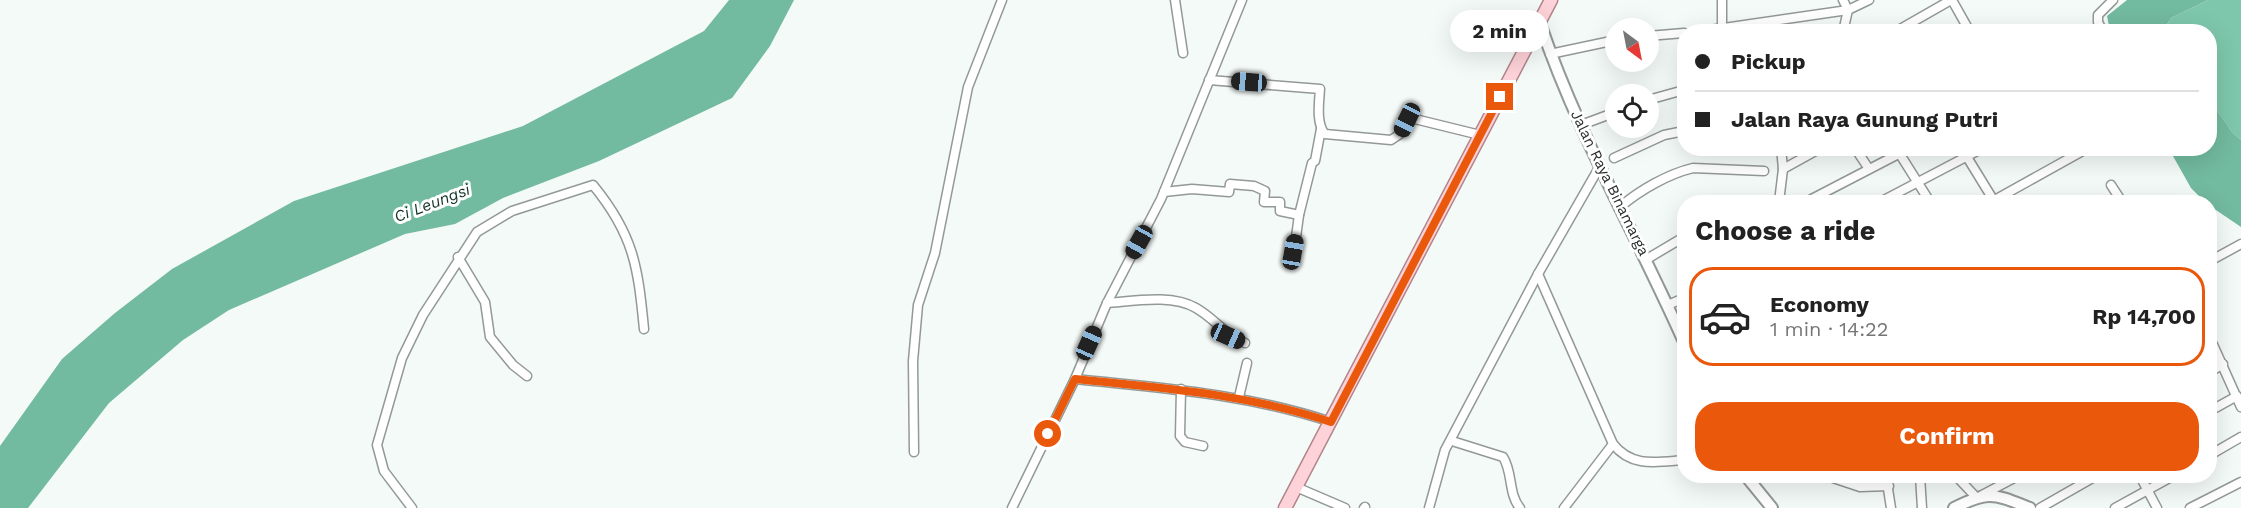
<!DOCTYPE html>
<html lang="en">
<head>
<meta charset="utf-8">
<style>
  body { margin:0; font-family:"Work Sans",sans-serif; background:#f2f2f2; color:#222; height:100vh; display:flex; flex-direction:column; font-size:22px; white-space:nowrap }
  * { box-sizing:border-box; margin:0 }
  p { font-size:20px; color:#767676 }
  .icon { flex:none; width:33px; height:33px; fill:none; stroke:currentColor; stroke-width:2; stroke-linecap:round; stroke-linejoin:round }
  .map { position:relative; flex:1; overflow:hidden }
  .details { position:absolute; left:1677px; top:195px; width:540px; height:288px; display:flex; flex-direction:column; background:#fff; border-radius:24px; box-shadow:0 6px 24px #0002 }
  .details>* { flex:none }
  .hud { position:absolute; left:1677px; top:24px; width:540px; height:132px; border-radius:24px; box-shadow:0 6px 24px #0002; display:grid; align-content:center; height:132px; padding:0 18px; background:#fff }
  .needle { width:39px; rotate:148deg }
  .buttons { position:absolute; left:1605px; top:18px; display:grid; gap:12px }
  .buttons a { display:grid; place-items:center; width:54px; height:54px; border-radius:50%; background:#fff; box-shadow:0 6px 24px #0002; font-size:30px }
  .end { position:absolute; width:27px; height:27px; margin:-14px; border:8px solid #ea580c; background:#fff; box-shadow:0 0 0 3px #fff }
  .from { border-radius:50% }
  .bubble { position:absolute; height:42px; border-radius:21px; background:#fff; box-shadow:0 6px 24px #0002; font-size:20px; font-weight:700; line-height:42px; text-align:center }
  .car { position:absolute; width:18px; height:36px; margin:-18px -9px; border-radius:8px; box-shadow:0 0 4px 2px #0007; background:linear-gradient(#222 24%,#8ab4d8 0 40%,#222 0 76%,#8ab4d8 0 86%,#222 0) }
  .hud b { display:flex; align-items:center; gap:21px; height:57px; font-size:22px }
  .hud b+b { border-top:2px solid #e0e0e0 }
  .hud i { width:15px; height:15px; background:#222 }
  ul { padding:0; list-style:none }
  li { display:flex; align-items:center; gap:18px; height:99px; margin:0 12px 9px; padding:0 6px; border:3px solid transparent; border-radius:24px }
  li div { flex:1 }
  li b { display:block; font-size:22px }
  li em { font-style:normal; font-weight:700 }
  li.on { border-color:#ea580c }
  li>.icon { width:54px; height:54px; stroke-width:1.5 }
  h2 { padding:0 18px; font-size:27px; line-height:72px }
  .cta { display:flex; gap:12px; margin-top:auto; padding:12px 18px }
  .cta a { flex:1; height:69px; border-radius:24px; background:#ea580c; color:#fff; font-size:24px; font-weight:700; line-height:69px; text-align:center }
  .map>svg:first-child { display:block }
  .forest { fill:#7ec7ac }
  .water { fill:#72baa0 }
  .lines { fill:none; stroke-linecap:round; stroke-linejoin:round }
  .minor-casing { stroke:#939997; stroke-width:11 }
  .tertiary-casing { stroke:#939997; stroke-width:14 }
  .primary-casing { stroke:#b2858b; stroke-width:15 }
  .minor { stroke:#fff; stroke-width:8 }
  .tertiary { stroke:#fff; stroke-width:10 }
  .primary { stroke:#fdd2d8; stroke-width:12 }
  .route { stroke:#ea580c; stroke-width:8 }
  .labels { text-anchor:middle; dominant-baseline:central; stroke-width:6; stroke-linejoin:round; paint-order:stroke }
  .street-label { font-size:15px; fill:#2b2d2d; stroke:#fff }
  .water-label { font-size:16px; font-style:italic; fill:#0f3227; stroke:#fff }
</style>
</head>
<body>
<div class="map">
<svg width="2241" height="508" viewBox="0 0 2241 508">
  <rect width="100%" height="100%" fill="#f4faf7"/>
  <path class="forest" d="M2208,0h33v140l-9,-8 -22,-32v-68h-47l8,-14z"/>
  <g class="water">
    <path d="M729,0h65l-24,46 -38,52 -133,63 -96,37 -48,26 -50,10 -176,76 -46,30 -74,63 -81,105h-28v-62l62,-87 53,-46 57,-44 122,-68 229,-75 181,-95z"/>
    <path d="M2127,0h81l-37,18 -8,13h-53l-3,-15z"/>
    <path d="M2210,100l22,32 9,8v87l-31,-21v-4h-5l-14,-14 -22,-39 41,-1z"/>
  </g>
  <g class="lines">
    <g class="minor-casing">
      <g id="minor">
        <path d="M1175,0l8,53"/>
        <path d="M1722,0v29"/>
        <path d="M1952,0l18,32"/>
        <path d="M1696,32l152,-22 -5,-10"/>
        <path d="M1843,32l5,-22 21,-10"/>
        <path d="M1895,32l56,-32"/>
        <path d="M2103,32l-5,-10v-7l15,-15"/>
        <path d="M1648,36l36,-3"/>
        <path d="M1550,54l66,-14"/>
        <path d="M1209,80l111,9c-1,14 -4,35 5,45l66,6 9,-6 7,-14 8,-1 65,16"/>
        <path d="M1648,100l36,-10"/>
        <path d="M1581,125l35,-13"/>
        <path d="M1855,148l14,21"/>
        <path d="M1896,148l34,54"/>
        <path d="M1967,157l27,44"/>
        <path d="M1614,158l50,-23 20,-4"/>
        <path d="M1783,169l38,-21"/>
        <path d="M2111,185l11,17"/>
        <path d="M1164,192l28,-3 37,3 1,-8 24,2 11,5 -1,11h16v9l19,4 -5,37"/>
        <path d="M1779,202l4,-33 -2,-21"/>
        <path d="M1806,202l104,-54"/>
        <path d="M1880,202l103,-54"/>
        <path d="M1991,202l97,-54"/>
        <path d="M1620,207c20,-17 48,-33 73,-39l71,3"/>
        <path d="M1299,215l13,-52 3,-2 6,-32"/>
        <path d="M458,257l27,45 5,35 23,28 14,11"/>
        <path d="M1647,259l37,-22"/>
        <path d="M2210,261l31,-17"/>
        <path d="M1538,274l75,170c19,24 44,18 71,16"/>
        <path d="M1107,303c27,-2 65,-9 89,5 19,11 27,25 49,35"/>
        <path d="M1668,305l16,-7"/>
        <path d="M2210,338l31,69"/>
        <path d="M2210,372l13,-8"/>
        <path d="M1075,379c88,9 172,15 256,43"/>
        <path d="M1181,389l-1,47 5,6 18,4"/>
        <path d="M1239,397l8,-34"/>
        <path d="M2210,411l27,-15"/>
        <path d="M1452,441l51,16c10,15 5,37 17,51"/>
        <path d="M914,452l-1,-91 5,-56 17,-52 33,-166 34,-87"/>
        <path d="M2210,455l31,-18"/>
        <path d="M1827,476l33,11 29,-1"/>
        <path d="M1886,476l5,32"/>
        <path d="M1920,476l2,32"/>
        <path d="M1956,476l20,21"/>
        <path d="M2140,476l17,32"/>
        <path d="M1296,487l49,21"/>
        <path d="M1982,495l36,-19"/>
        <path d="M412,508l-28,-37 -7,-26 25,-87 21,-43 54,-83 35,-21 81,-26c41,50 45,82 51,144"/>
        <path d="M1012,508l63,-129 32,-76 54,-104 81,-199"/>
        <path d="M1364,508l1,-1"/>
        <path d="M1429,508l16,-58 93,-176 62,-108"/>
        <path d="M1564,508l49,-64"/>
        <path d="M2040,508l56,-32"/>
        <path d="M2115,508l58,-32"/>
        <path d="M2190,508l51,-26"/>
      </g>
    </g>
    <g class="tertiary-casing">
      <g id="tertiary">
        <path d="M1540,23c37,110 97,213 144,319"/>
        <path d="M1746,476l26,32"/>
        <path d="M1954,508c35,-18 40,-14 76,0"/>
      </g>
    </g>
    <g class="primary-casing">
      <path id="primary" d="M1285,508l266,-508"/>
    </g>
    <use href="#minor" class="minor"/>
    <use href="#tertiary" class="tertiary"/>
    <use href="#primary" class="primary"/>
  </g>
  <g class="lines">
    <path class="route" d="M1048,434l27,-55c88,9 172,15 256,43l169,-325"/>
  </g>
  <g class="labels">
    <g class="street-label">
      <text transform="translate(1610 183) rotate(64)">Jalan Raya Binamarga</text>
    </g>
    <g class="water-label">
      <text transform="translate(432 203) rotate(-21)">Ci Leungsi</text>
    </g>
  </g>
</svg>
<div class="buttons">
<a><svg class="needle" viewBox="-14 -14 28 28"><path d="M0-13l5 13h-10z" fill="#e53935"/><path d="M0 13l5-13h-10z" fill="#767676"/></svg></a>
<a><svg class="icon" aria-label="locate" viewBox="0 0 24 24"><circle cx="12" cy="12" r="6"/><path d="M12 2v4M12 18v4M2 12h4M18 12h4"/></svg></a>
</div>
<i class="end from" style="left:1048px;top:434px"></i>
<i class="end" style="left:1500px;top:97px"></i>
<div class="bubble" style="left:1450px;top:10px;width:99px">2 min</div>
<i class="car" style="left:1249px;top:82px;rotate:274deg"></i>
<i class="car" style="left:1407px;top:120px;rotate:206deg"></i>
<i class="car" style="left:1139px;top:242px;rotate:209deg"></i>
<i class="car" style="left:1293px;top:252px;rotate:10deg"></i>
<i class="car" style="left:1228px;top:336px;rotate:114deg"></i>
<i class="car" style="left:1089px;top:343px;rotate:24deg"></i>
<div class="hud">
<b><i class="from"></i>Pickup</b>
<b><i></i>Jalan Raya Gunung Putri</b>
</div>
<section class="details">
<h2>Choose a ride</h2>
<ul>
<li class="on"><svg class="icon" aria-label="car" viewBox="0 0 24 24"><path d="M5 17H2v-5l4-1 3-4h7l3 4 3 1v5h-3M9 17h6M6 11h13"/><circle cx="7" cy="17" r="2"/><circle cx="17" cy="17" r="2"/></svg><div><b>Economy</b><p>1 min · 14:22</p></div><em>Rp 14,700</em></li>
</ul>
<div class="cta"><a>Confirm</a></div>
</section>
</div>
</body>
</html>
